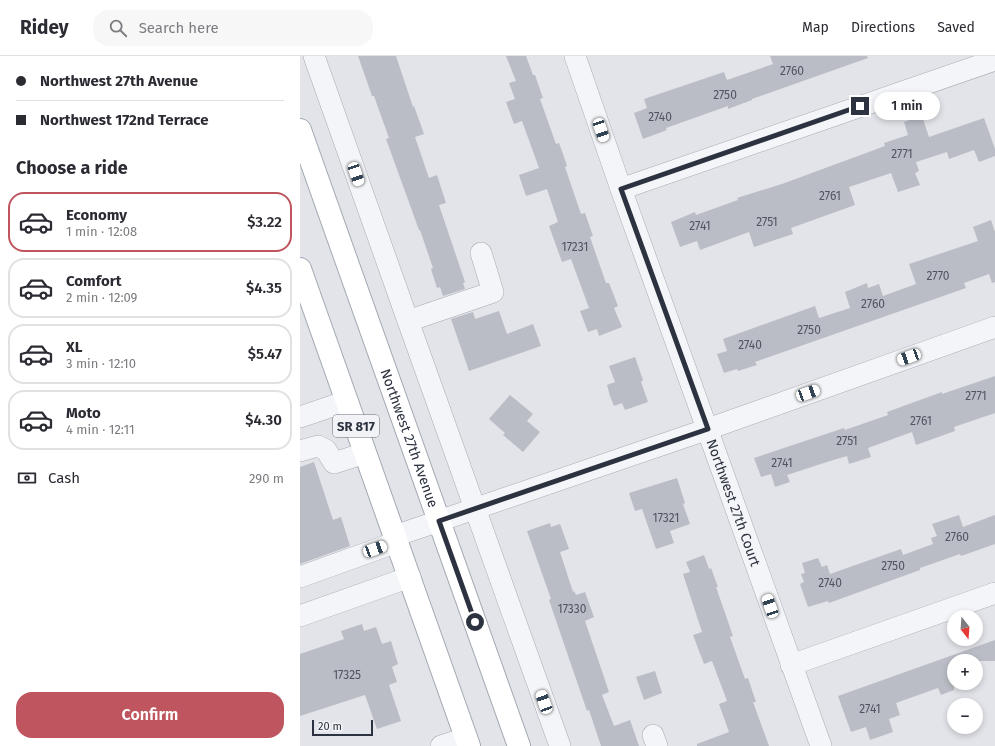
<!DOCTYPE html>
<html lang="en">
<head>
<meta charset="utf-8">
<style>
  body { margin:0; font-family:"Fira Sans",sans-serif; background:#f7f7f7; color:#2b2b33; height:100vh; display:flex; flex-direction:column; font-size:15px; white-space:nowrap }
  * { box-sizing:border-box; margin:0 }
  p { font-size:13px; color:#7c7c81 }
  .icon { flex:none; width:22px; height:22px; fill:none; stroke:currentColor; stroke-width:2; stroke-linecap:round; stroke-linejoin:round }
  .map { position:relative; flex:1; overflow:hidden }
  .drawer { display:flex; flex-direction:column; background:#fff; width:300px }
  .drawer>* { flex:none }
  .top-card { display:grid; align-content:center; height:88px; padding:0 16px; background:#fff }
  .needle { width:26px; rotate:163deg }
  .controls { position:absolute; left:647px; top:554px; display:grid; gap:8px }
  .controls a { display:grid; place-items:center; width:36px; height:36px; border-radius:50%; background:#fff; box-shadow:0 2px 6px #0003; font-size:20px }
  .scale { position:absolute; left:12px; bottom:10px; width:61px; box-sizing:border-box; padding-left:4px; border:2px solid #2c323f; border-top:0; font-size:11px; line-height:14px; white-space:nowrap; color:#2c323f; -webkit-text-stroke:3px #f1f3f6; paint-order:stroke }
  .end { position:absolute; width:18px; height:18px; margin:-9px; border:5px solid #2c323f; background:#fff; box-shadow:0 0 0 2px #fff }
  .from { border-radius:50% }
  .bubble { position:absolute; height:28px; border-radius:14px; background:#fff; box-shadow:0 2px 6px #0003; font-size:13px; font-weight:600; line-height:28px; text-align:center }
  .car { position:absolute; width:12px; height:24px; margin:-12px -6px; border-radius:5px; box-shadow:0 0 3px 1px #0007; background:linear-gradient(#fff 24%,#345 0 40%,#fff 0 76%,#345 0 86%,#fff 0) }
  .top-card b { display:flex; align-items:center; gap:14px; height:38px; font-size:15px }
  .top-card b+b { border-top:1px solid #e1e1e2 }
  .top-card i { width:10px; height:10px; background:#2b2b33 }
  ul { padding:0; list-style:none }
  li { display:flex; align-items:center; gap:12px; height:60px; margin:0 8px 6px; padding:0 8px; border:2px solid #e1e1e2; border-radius:16px }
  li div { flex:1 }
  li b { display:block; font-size:15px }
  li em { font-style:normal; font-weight:600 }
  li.on { border-color:#bf555e }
  li>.icon { width:36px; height:36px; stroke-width:1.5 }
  h2 { padding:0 16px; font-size:18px; line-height:48px }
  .pay { display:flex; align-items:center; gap:10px; height:44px; padding:0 16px; font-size:15px }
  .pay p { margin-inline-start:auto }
  .button { display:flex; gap:8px; margin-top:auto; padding:8px 16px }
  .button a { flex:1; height:46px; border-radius:16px; background:#bf555e; color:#fff; font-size:16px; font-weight:600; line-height:46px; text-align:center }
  header { display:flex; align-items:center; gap:24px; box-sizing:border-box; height:56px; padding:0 20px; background:#fff; border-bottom:1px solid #e1e1e2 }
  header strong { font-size:19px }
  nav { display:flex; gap:22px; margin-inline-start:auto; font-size:14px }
  .search { width:280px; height:36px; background:#f7f7f7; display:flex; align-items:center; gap:10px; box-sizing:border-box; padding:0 14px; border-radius:16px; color:#7c7c81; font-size:15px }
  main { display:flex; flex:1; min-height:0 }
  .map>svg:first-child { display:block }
  .building { fill:#babdc5 }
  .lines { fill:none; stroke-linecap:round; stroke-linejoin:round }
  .minor-casing { stroke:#a8abb3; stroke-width:22 }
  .major-casing { stroke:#a3a8b3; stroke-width:24 }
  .minor { stroke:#f4f5f8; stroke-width:21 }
  .major { stroke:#fff; stroke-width:22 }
  .route { stroke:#2c323f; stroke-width:5 }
  .labels { text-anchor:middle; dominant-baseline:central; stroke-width:3; stroke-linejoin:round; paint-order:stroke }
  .number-label { font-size:12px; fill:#505560 }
  .shield { fill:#f1f3f6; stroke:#676c76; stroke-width:1 }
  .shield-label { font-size:13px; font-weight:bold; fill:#2c323f }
  .street-label { font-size:14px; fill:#2c323f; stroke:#f1f3f6 }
</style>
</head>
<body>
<header>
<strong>Ridey</strong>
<div class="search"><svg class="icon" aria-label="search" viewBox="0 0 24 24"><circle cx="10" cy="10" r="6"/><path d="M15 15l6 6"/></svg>Search here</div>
<nav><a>Map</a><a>Directions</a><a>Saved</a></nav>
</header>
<main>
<section class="drawer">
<div class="top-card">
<b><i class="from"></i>Northwest 27th Avenue</b>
<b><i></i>Northwest 172nd Terrace</b>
</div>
<h2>Choose a ride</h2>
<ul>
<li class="on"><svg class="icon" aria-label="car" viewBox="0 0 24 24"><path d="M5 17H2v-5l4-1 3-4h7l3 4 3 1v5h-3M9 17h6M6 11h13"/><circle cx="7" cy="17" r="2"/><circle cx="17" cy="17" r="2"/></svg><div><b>Economy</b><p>1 min · 12:08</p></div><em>$3.22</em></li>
<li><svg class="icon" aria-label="car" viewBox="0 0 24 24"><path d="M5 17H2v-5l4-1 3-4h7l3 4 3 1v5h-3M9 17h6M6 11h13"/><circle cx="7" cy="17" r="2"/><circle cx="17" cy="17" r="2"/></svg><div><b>Comfort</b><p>2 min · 12:09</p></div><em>$4.35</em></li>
<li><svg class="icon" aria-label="car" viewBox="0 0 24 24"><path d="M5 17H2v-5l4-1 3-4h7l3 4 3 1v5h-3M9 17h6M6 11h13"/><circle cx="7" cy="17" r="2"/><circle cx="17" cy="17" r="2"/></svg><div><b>XL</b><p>3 min · 12:10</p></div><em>$5.47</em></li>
<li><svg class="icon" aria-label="car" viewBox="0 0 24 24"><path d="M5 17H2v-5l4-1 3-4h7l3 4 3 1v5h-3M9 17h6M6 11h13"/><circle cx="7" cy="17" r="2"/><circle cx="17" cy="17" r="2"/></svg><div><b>Moto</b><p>4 min · 12:11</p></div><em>$4.30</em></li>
</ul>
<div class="pay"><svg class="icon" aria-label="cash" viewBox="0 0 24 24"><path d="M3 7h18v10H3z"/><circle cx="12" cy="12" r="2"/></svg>Cash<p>290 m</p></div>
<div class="button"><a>Confirm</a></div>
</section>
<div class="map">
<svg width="695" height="690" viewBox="0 0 695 690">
  <rect width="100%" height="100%" fill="#e2e4e9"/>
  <g class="building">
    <path d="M58,0h38l17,51 1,-1 10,28 -9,3 14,41 8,-3 9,28 -7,2 26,77 -2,1 2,6 -22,7 -3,-9 -3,1 -6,-19 2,-1 -13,-38h-1l-33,-91 3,-1 -15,-42h-2z"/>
    <path d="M206,0h20l7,19h2l8,23 -3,1 16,45 3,-1 4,11 4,12 -2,1 16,47 4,-1 8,23 -3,1 16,46h3l9,23 -4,2 8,19 -23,9 -2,-7 -9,3 -8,-21 9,-3 -18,-49 -9,3 -13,-36 9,-4 -11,-33 -21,7 -7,-21 20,-7 -17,-47 -8,3 -8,-22 9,-3 -6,-16 7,-2z"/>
    <path d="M470,0h97l1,2 -116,41v1l-24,9v-3l-62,22 1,2 -24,9 -9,-26 13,-5 -3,-9 80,-27 3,8 46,-16z"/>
    <path d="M622,60l7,21 55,-19 11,31v7l-16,6 -5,-12 -25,9 -2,-7 -31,10 3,9 -4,2 5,12 -22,7 -7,-19 -42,14 6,18 -64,23 2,6 -39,13 -5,-15 -49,18 -3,-9 -17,6 -9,-25 24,-10 1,3 42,-15 -1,-2 45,-14 103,-38 -1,-3 24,-8 -4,-13z"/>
    <path d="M691,164l4,12v50l-3,1 -3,-9 -25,9 2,5 -211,74 2,3 -19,6 -1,-2 -13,4 -7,-19 10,-3 -4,-12 92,-33 4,12 31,-10 -5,-16 22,-9 1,5 11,-4 4,12 33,-12 -7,-20 69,-23 -5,-14z"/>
    <path d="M199,255l8,23 26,-10 8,22 -72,25 -18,-52 22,-7 2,7z"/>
    <path d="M335,301l8,23 -2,2 7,20 -23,8 -3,-7 -8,3 -4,-10 -3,-11 8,-3 -6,-16z"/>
    <path d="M695,320v37l-41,14 1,4 -39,14 -4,-13 -44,16 3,9 -22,7 -2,-8 -17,5 -43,14 3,7 -15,5 -4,-13 -10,3 -7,-19 90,-30 1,2 43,-15 -1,-3 55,-20v2z"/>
    <path d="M210,339l23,19 -6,7 13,11 -17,20 -20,-17 2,-2 -16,-14z"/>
    <path d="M14,406l19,58 8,-3 9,29 -50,18v-97z"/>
    <path d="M377,422l8,25 -2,1 7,20 -20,7 4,12 -18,6 -14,-40 -7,2 -6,-18z"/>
    <path d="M659,459l4,12 32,-12v29l-34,12 -1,-2 -40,14v2l-91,33 -1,-2 -20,6 -8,-23 4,-2 -3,-8 4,-1 -3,-10 16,-5 4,9 5,-2 3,9 71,-25 2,6 30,-11 -2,-6 6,-2 -5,-12z"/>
    <path d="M250,467l1,4 9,-3 9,25 -9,3 13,40 1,-1 2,4 9,-3 9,25 -9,4 24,71 -7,3 12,31 16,-6 9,26h-38l-12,-36 -2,1 -38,-111 2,-1 -24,-68z"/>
    <path d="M404,499l5,14 2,-1 7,19h-2l17,49 -3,1 15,42 3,-1 8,24h-3l16,44h-72v-2l32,-12 -10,-28 8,-3 -15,-40 -8,3 -11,-29 9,-3 -19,-58 7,-2 -4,-10z"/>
    <path d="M62,568l2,7 12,-4 6,17 9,-3 7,23 -6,3 5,15 -8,3 12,36 -24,8 -12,-34 -65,21v-62l44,-15 -3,-8z"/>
    <path d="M695,584v21h-41v29l-13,5 -3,-7 -42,15 4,12 -11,4 4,13 -23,8 -4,-13 -15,5 -13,-36z"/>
    <path d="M355,615l7,22 -18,7 -8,-23z"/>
  </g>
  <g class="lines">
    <g class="minor-casing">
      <g id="minor">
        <path d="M14,0l94,265 152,425"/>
        <path id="s1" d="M275,0l46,133 200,557"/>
        <path d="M321,133l374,-129"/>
        <path d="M108,265l85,-29 -12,-39"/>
        <path d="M0,361l47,-16"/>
        <path d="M0,395l18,-5 8,4 8,13 31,-10"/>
        <path d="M95,480l313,-107 287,-102"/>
        <path d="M0,521l97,-35"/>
        <path d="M0,560l110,-39"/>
        <path d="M491,609l204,-72"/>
        <path d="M353,679l4,11"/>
        <path d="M141,690l25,-8"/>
      </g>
    </g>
    <g class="major-casing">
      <g id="major">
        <path id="s2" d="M0,74l219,616"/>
        <path d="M0,213l169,477"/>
      </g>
    </g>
    <use href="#minor" class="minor"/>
    <use href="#major" class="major"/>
  </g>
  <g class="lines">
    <path class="route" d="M175,566l-36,-101 269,-92 -87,-240 239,-83"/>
  </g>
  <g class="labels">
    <g class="number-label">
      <text x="492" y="15">2760</text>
      <text x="425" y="39">2750</text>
      <text x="360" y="61">2740</text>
      <text x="602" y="98">2771</text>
      <text x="530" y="140">2761</text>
      <text x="467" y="166">2751</text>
      <text x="400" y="170">2741</text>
      <text x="275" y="191">17231</text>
      <text x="638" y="220">2770</text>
      <text x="573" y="248">2760</text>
      <text x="509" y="274">2750</text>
      <text x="450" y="289">2740</text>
      <text x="676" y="340">2771</text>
      <text x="621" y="365">2761</text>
      <text x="547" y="385">2751</text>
      <text x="482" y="407">2741</text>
      <text x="366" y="462">17321</text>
      <text x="657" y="481">2760</text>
      <text x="593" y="510">2750</text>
      <text x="530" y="527">2740</text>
      <text x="272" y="553">17330</text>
      <text x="47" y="619">17325</text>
      <text x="570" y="653">2741</text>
    </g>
    <rect class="shield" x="33" y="359" width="46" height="22" rx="3"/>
    <g class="shield-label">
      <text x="56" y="370">SR 817</text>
    </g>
    <g class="street-label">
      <text stroke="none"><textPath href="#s2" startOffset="327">Northwest 27th Avenue</textPath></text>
      <text stroke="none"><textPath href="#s1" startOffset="474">Northwest 27th Court</textPath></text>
    </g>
  </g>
</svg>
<div class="controls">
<a><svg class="needle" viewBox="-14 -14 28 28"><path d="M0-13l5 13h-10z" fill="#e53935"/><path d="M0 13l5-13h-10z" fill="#7c7c81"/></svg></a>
<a>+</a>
<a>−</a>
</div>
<div class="scale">20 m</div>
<i class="end from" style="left:175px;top:566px"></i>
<i class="end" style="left:560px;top:50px"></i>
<div class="bubble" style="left:574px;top:36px;width:66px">1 min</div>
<i class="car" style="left:301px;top:74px;rotate:161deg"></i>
<i class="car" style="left:56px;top:118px;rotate:161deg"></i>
<i class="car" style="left:609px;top:301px;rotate:250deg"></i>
<i class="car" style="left:508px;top:337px;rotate:70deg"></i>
<i class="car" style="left:75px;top:493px;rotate:70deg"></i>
<i class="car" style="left:470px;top:550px;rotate:341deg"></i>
<i class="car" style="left:244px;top:646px;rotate:340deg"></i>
</div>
</main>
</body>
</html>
